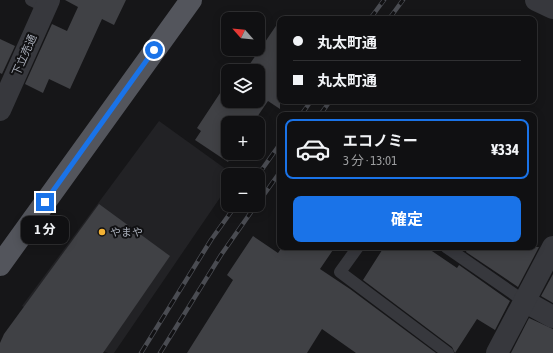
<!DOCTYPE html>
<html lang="ja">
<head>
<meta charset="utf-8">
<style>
  body { margin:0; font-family:"Asap Condensed","Noto Sans JP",sans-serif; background:#19191b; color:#f1f3f6; height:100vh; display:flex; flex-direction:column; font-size:15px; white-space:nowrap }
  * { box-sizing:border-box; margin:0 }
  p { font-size:13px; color:#9c9d9f }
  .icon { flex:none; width:22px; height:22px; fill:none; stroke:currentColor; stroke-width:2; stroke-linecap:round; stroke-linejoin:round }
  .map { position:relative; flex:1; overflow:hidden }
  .details { position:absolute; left:277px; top:112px; width:260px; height:138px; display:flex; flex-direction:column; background:#101012; border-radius:8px; box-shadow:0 2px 10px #0003,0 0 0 1px #303032 }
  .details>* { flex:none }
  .banner { position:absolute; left:277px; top:16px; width:260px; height:88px; border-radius:8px; box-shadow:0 2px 10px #0003,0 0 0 1px #303032; display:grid; align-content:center; height:88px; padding:0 16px; background:#101012 }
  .needle { width:26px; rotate:297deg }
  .tools { position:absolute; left:221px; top:12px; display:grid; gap:8px }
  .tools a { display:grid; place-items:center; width:44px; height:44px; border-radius:8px; background:#101012; box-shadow:0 2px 10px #0003,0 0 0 1px #303032; font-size:20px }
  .end { position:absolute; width:18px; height:18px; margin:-9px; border:5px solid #1a73e8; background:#fff; box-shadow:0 0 0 2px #fff }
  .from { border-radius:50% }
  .bubble { position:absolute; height:28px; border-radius:8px; background:#101012; box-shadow:0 2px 10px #0003,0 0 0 1px #303032; font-size:13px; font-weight:700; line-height:28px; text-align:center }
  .banner b { display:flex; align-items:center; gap:14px; height:38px; font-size:15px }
  .banner b+b { border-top:1px solid #303032 }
  .banner i { width:10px; height:10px; background:#f1f3f6 }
  ul { padding:7px 0 0; list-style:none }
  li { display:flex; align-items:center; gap:12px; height:60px; margin:0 8px 6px; padding:0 8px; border:2px solid transparent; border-radius:8px }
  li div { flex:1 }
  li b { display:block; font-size:15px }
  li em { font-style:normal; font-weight:700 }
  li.active { border-color:#1a73e8 }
  li>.icon { width:36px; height:36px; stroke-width:1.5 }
  .primary-button { display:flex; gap:8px; margin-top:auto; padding:8px 16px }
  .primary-button a { flex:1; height:46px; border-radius:8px; background:#1a73e8; color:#fff; font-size:16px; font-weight:700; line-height:46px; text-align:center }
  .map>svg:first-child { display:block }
  .built { fill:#222225 }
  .building { fill:#404145 }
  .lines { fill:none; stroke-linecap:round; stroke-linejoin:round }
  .service { stroke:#37383d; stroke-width:12 }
  .minor { stroke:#37383d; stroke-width:22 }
  .primary { stroke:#53555c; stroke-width:22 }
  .rail-casing { stroke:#4a4c52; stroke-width:4.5 }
  .rail { stroke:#111113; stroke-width:3; stroke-dasharray:9; stroke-linecap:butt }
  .route { stroke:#1a73e8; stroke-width:5 }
  .poi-dot { fill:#f2b134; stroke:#111113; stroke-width:1.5 }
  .labels { text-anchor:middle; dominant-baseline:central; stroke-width:4; stroke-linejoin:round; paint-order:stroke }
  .street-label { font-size:11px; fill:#a8adb8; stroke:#111113 }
  .poi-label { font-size:11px; fill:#a8adb8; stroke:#111113; text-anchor:start }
</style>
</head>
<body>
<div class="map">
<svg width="553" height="353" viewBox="0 0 553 353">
  <rect width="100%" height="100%" fill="#161618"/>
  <path class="built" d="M159,121l75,54h-6v11l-114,167h-6l-31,-13 -55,-34z"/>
  <g class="building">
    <path d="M65,0h61l-12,25 -12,-6 -32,70 -21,-10 -6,14 -18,-9 27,-60 15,7 11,-24z"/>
    <path d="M280,20v89l-12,-8 -15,22h-25v30h5l-5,9 -33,-22 6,-9 -4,-3 31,-47v20h30v-30h-13z"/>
    <path d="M0,39l15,7 -13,28 -2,-1z"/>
    <path d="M99,204l71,52 -67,97h-103v-10l4,-9z"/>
    <path d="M253,236l25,17 4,-6h53l-15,22 30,20 86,64h-80l-34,-24 -15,24h-120l46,-73 -6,-5z"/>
    <path d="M384,247h42l31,21 2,-3 51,36 -15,29 -18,-11 -22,34 -3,-6 -89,-67z"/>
    <path d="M468,247h71l-21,40 -52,-35z"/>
    <path d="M553,274v29l-12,-7z"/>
    <path d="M529,318l24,11v24h-42z"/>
  </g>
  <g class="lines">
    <g class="service">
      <path d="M31,0l15,7"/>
      <path d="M358,247l-18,25 108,81"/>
      <path d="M446,247l78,54"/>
    </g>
    <g class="minor">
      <path d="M536,0l17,8"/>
      <path d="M0,110l49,-110"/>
      <path d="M524,301l29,16"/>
      <path d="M497,353l56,-106"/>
    </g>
    <path class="primary" d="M0,265l191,-265"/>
    <g class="rail-casing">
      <g id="rail">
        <path d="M370,19l14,-19"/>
        <path d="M389,19l14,-19"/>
        <path d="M301,115l10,-14"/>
        <path d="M320,115l10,-14"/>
        <path d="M258,175l22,-31"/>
        <path d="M258,203l22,-31"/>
        <path d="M141,353l70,-113 25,-35"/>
        <path d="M160,353l61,-98 35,-50"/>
      </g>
    </g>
    <use href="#rail" class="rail"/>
  </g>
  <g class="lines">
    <path class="route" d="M45,202l109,-152"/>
  </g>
  <circle class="poi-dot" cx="102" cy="232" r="4"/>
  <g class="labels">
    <g class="street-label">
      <text transform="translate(24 55) rotate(-66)">下立売通</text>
    </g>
    <g class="poi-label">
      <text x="110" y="232">やまや</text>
    </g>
  </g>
</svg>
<div class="tools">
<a><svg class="needle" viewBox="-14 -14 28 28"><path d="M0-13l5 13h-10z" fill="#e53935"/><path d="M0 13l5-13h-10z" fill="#9c9d9f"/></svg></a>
<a><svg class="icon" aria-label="layers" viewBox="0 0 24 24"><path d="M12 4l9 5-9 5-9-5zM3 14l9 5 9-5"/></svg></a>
<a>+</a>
<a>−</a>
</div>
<i class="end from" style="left:154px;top:50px"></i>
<i class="end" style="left:45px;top:202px"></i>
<div class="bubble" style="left:21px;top:216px;width:48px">1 分</div>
<div class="banner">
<b><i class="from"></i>丸太町通</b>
<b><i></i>丸太町通</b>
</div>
<section class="details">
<ul>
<li class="active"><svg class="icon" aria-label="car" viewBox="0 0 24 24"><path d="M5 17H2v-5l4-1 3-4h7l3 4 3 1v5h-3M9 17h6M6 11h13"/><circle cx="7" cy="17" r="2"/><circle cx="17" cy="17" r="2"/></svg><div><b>エコノミー</b><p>3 分 · 13:01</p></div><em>¥334</em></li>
</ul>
<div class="primary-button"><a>確定</a></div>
</section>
</div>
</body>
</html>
